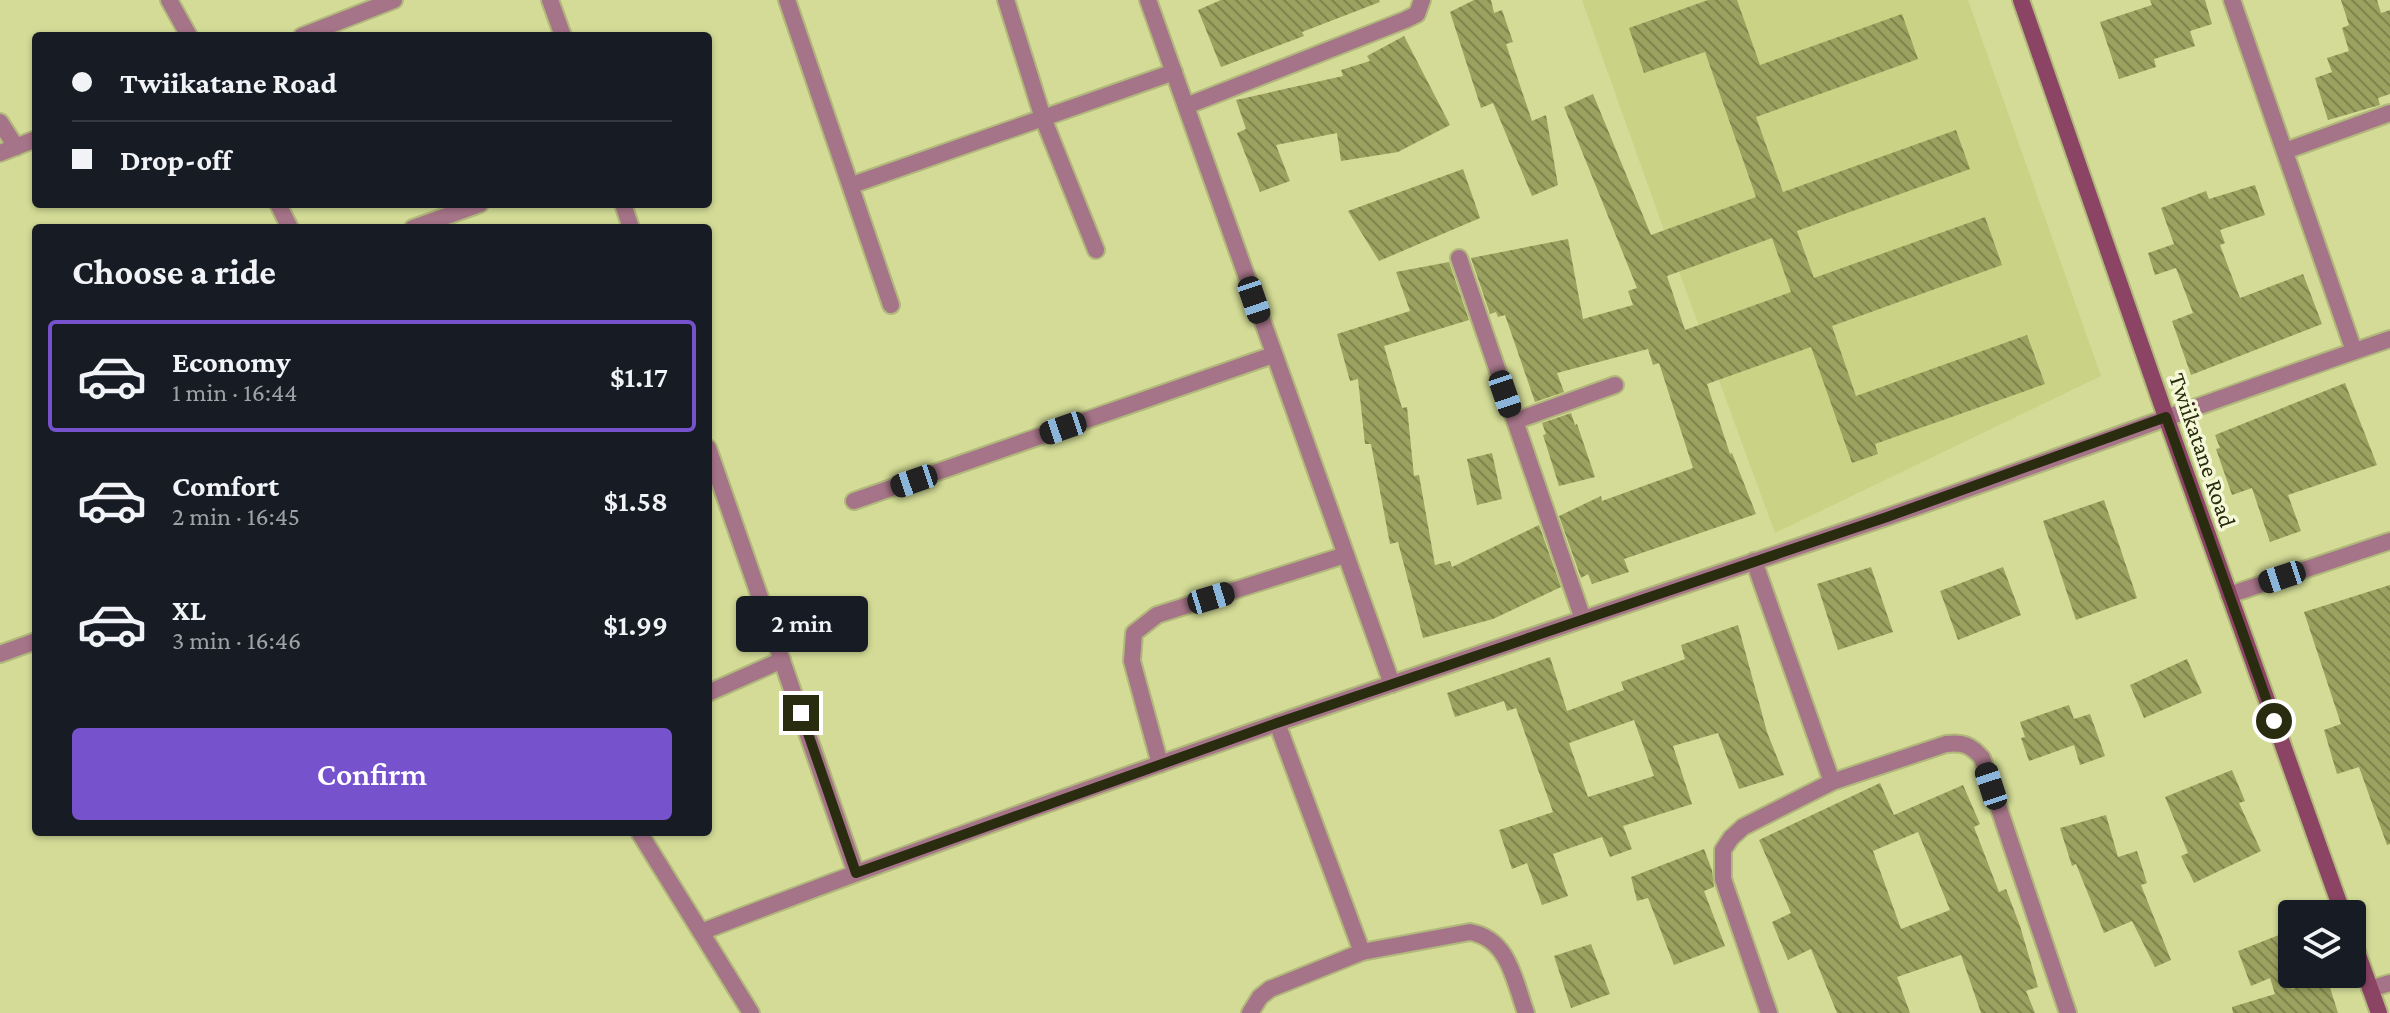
<!DOCTYPE html>
<html lang="en">
<head>
<meta charset="utf-8">
<style>
  body { margin:0; font-family:"Crimson Pro",serif; background:#242831; color:#f1f3f6; height:100vh; display:flex; flex-direction:column; font-size:30px; white-space:nowrap }
  * { box-sizing:border-box; margin:0 }
  p { font-size:26px; color:#9ea1a6 }
  .icon { flex:none; width:44px; height:44px; fill:none; stroke:currentColor; stroke-width:2; stroke-linecap:round; stroke-linejoin:round }
  .map { position:relative; flex:1; overflow:hidden }
  .drawer { position:absolute; left:32px; top:224px; width:680px; height:612px; display:flex; flex-direction:column; background:#171b24; border-radius:8px; box-shadow:0 2px 6px #0004 }
  .drawer>* { flex:none }
  .top-card { position:absolute; left:32px; top:32px; width:680px; height:176px; border-radius:8px; box-shadow:0 2px 6px #0004; display:grid; align-content:center; height:176px; padding:0 40px; background:#171b24 }
  .buttons { position:absolute; left:2278px; top:900px; display:grid; gap:16px }
  .buttons a { display:grid; place-items:center; width:88px; height:88px; border-radius:8px; background:#171b24; box-shadow:0 2px 6px #0004; font-size:40px }
  .end { position:absolute; width:36px; height:36px; margin:-18px; border:10px solid #2a2c10; background:#fff; box-shadow:0 0 0 4px #fff }
  .from { border-radius:50% }
  .bubble { position:absolute; height:56px; border-radius:8px; background:#171b24; box-shadow:0 2px 6px #0004; font-size:26px; font-weight:600; line-height:56px; text-align:center }
  .car { position:absolute; width:24px; height:48px; margin:-24px -12px; border-radius:10px; box-shadow:0 0 6px 2px #0007; background:linear-gradient(#222 24%,#8ab4d8 0 40%,#222 0 76%,#8ab4d8 0 86%,#222 0) }
  .top-card b { display:flex; align-items:center; gap:28px; height:76px; font-size:30px }
  .top-card b+b { border-top:2px solid #363941 }
  .top-card i { width:20px; height:20px; background:#f1f3f6 }
  ul { padding:0; list-style:none }
  li { display:flex; align-items:center; gap:24px; height:112px; margin:0 16px 12px; padding:0 24px; border:4px solid transparent; border-radius:8px }
  li div { flex:1 }
  li b { display:block; font-size:30px }
  li em { font-style:normal; font-weight:600 }
  li.current { border-color:#7652cc }
  li>.icon { width:72px; height:72px; stroke-width:1.5 }
  h2 { padding:0 40px; font-size:36px; line-height:96px }
  .primary-button { display:flex; gap:16px; margin-top:auto; padding:16px 40px }
  .primary-button a { flex:1; height:92px; border-radius:8px; background:#7652cc; color:#fff; font-size:32px; font-weight:600; line-height:92px; text-align:center }
  .map>svg:first-child { display:block }
  .built { fill:#cad285 }
  .building { fill:url(#building-back-hatch); fill-rule:evenodd }
  .lines { fill:none; stroke-linecap:round; stroke-linejoin:round }
  .street-casing { stroke:#b1b87b; stroke-width:20 }
  .secondary-casing { stroke:#b1b87b; stroke-width:20 }
  .street { stroke:#a67488; stroke-width:16 }
  .secondary { stroke:#8b4464; stroke-width:16 }
  .route { stroke:#2a2c10; stroke-width:10 }
  .labels { text-anchor:middle; dominant-baseline:central; stroke-width:7; stroke-linejoin:round; paint-order:stroke }
  .street-label { font-size:24px; fill:#2a2c10; stroke:#f4f8d6 }
</style>
</head>
<body>
<div class="map">
<svg width="2390" height="1013" viewBox="0 0 2390 1013">
  <defs>
    <pattern id="building-back-hatch" width="6" height="6" patternUnits="userSpaceOnUse" patternTransform="scale(2)"><rect width="6" height="6" fill="#9ba15e"/><path d="M-1 5l2 2M0 0l6 6M5-1l2 2" fill="none" stroke="#7f834c"/></pattern>
  </defs>
  <rect width="100%" height="100%" fill="#d3db96"/>
  <path class="built" d="M1582,0h386l133,376 -326,157 -105,-286z"/>
  <g class="building">
    <path d="M1221,0h158l1,2 -78,30 2,4 -83,31 -23,-57z"/>
    <path d="M1474,0h17l3,13 8,-3 11,32 -7,2 26,77 14,-6 12,70 -26,11 -39,-93 -12,5 -31,-96z"/>
    <path d="M1708,0h29l23,65 142,-51 16,45 -162,58 27,75 173,-62 14,39 -173,62 17,47 171,-61 17,48 -170,61 24,70 171,-61 18,49 -170,60 3,10 -26,9 -41,-116 -104,37 23,70 2,-1 24,61 -132,45 5,13 -37,12 -4,-10 -7,4 -22,-62 42,-20 1,5 91,-33 -34,-105 -6,2 -5,-16 -91,24 7,19 -29,10 -30,-87 -7,2 -2,-5 -6,2 -19,-56 97,-19 15,80 50,-14 -5,-14 9,-3 -73,-181 29,-13 58,141 105,-38 -51,-145 -61,21 -15,-45zM1772,238l19,54 -106,38 -18,-54z"/>
    <path d="M2150,0h55l7,24 -22,7 5,15 -41,13 2,8 -37,12 -19,-57 52,-17z"/>
    <path d="M2341,0h36l4,13 9,-3v84l-12,4 2,7 -52,15 -13,-42 17,-6 -5,-14 22,-7 -7,-23 7,-3z"/>
    <path d="M1404,36l46,89 -52,27 -57,9 -4,-28 -61,12 14,36 -30,11 -23,-59 9,-4 -10,-29 107,-24 -2,-6 29,-9 -3,-5z"/>
    <path d="M1463,169l17,49 -101,43 -31,-50z"/>
    <path d="M2255,185l10,30 -45,15 5,13 -5,2 20,53 63,-24 19,50 -131,51 -19,-54 21,-8 -17,-45 -21,7 -7,-22 26,-9 -13,-36 45,-17 3,8z"/>
    <path d="M1449,262l20,58 -85,26 18,62 5,-1 7,69 5,-1 16,90 15,-4 2,6 87,-42 22,62 -68,32 -70,19 -25,-96 -8,2 -19,-100h-6l-7,-65 -8,2 -13,-47 73,-23 -14,-39z"/>
    <path d="M2345,383l32,82 -89,30 13,36 -31,11 -18,-54 -20,7 -16,-46 4,-1 -5,-13z"/>
    <path d="M1571,413l4,12 2,-1 18,53 -36,9 -16,-51 3,-1 -4,-11z"/>
    <path d="M1492,453l10,46 -25,6 -10,-46z"/>
    <path d="M2104,500l33,98 -61,22 -33,-99z"/>
    <path d="M1871,567l22,65 -55,18 -21,-66z"/>
    <path d="M2003,567l18,48 -63,25 -18,-49z"/>
    <path d="M2390,585v259l-3,1 -28,-78 -22,7 -13,-44 17,-6 -37,-112z"/>
    <path d="M1738,625l29,107 17,43 -45,14 -21,-56 -45,13 19,58 -69,22 9,23 -22,8 -8,-20 -49,17 15,42 -26,9 -15,-42 -15,6 -13,-39 54,-18 -37,-104 -9,3 -3,-10 -49,16 -8,-24 103,-36 17,54 57,-21 -3,-8 64,-23 -4,-14zM1634,720l20,56 -66,21 -19,-54z"/>
    <path d="M2187,659l15,34 -58,25 -14,-33z"/>
    <path d="M2069,705l5,14 16,-5 15,42 -25,9 -6,-20 -45,16 -8,-23 4,-1 -5,-15z"/>
    <path d="M2232,770l13,31 -6,2 22,48 -67,32 -13,-27 7,-3 -23,-56z"/>
    <path d="M1880,783l14,32 69,-30 17,39 -6,3 25,65 7,-3 14,37 18,61 -12,4 9,22h-54l-20,-58 -64,22 13,36h-73l-26,-64 -23,11 -16,-38 19,-9 -32,-73zM1918,832l32,78 -49,19 -28,-78z"/>
    <path d="M2106,815l12,42 19,-6 10,32 -6,2 30,75 -16,7 -23,-46 -28,12 -28,-69 -4,2 -12,-38z"/>
    <path d="M1704,849l8,21 2,17 -10,4 21,55 -51,19 -26,-67 -11,3 -6,-24z"/>
    <path d="M2292,930v59l35,-11 11,35h-105l-1,-6 43,-13 -5,-16 -19,8 -13,-35z"/>
    <path d="M1591,944l19,50 -39,14 -17,-52z"/>
  </g>
  <g class="lines">
    <g class="street-casing">
      <g id="street">
        <path d="M169,0l20,36"/>
        <path d="M550,0l13,36"/>
        <path d="M787,0l104,305"/>
        <path d="M1006,0l37,118 53,132"/>
        <path d="M1148,0l244,684"/>
        <path d="M2232,0l122,351"/>
        <path d="M302,36l92,-36"/>
        <path d="M1186,106l219,-86 12,-6 5,-14"/>
        <path d="M0,122l16,25"/>
        <path d="M2285,151l105,-38"/>
        <path d="M0,153l36,-14"/>
        <path d="M852,185l322,-113"/>
        <path d="M278,204l12,24"/>
        <path d="M623,204l8,24"/>
        <path d="M413,228l67,-24"/>
        <path d="M1459,258l124,361"/>
        <path d="M1515,421l100,-36"/>
        <path d="M708,448l148,425"/>
        <path d="M854,501l419,-146"/>
        <path d="M1754,561l78,221"/>
        <path d="M2229,595l161,-54"/>
        <path d="M0,654l36,-13"/>
        <path d="M708,693l74,-33"/>
        <path d="M1277,723l85,229"/>
        <path d="M1160,764l-28,-103 2,-28 23,-18 188,-60"/>
        <path d="M639,832l112,181"/>
        <path d="M701,932c389,-150 785,-280 1180,-413 170,-58 339,-122 509,-180"/>
        <path d="M2370,989l20,-6"/>
        <path d="M1250,1013l10,-16 10,-8 92,-37 108,-20c39,7 44,48 56,81"/>
        <path d="M1769,1013l-46,-134v-29l8,-12 12,-11 89,-45 114,-38c17,-2 25,1 36,14l86,255"/>
      </g>
    </g>
    <g class="secondary-casing">
      <g id="secondary">
        <path d="M2021,0l145,417 177,497"/>
        <path d="M2352,938l27,75"/>
      </g>
    </g>
    <use href="#street" class="street"/>
    <use href="#secondary" class="secondary"/>
  </g>
  <g class="lines">
    <path class="route" d="M801,713l55,160 421,-150 610,-206 279,-100 108,304"/>
  </g>
  <g class="labels">
    <g class="street-label">
      <text transform="translate(2203 450) rotate(71)">Twiikatane Road</text>
    </g>
  </g>
</svg>
<div class="buttons">
<a><svg class="icon" aria-label="layers" viewBox="0 0 24 24"><path d="M12 4l9 5-9 5-9-5zM3 14l9 5 9-5"/></svg></a>
</div>
<i class="end from" style="left:2274px;top:721px"></i>
<i class="end" style="left:801px;top:713px"></i>
<div class="bubble" style="left:736px;top:596px;width:132px">2 min</div>
<i class="car" style="left:1254px;top:300px;rotate:161deg"></i>
<i class="car" style="left:1505px;top:394px;rotate:161deg"></i>
<i class="car" style="left:1063px;top:428px;rotate:251deg"></i>
<i class="car" style="left:914px;top:481px;rotate:251deg"></i>
<i class="car" style="left:2282px;top:577px;rotate:252deg"></i>
<i class="car" style="left:1211px;top:598px;rotate:73deg"></i>
<i class="car" style="left:1991px;top:786px;rotate:342deg"></i>
<div class="top-card">
<b><i class="from"></i>Twiikatane Road</b>
<b><i></i>Drop-off</b>
</div>
<section class="drawer">
<h2>Choose a ride</h2>
<ul>
<li class="current"><svg class="icon" aria-label="car" viewBox="0 0 24 24"><path d="M5 17H2v-5l4-1 3-4h7l3 4 3 1v5h-3M9 17h6M6 11h13"/><circle cx="7" cy="17" r="2"/><circle cx="17" cy="17" r="2"/></svg><div><b>Economy</b><p>1 min · 16:44</p></div><em>$1.17</em></li>
<li><svg class="icon" aria-label="car" viewBox="0 0 24 24"><path d="M5 17H2v-5l4-1 3-4h7l3 4 3 1v5h-3M9 17h6M6 11h13"/><circle cx="7" cy="17" r="2"/><circle cx="17" cy="17" r="2"/></svg><div><b>Comfort</b><p>2 min · 16:45</p></div><em>$1.58</em></li>
<li><svg class="icon" aria-label="car" viewBox="0 0 24 24"><path d="M5 17H2v-5l4-1 3-4h7l3 4 3 1v5h-3M9 17h6M6 11h13"/><circle cx="7" cy="17" r="2"/><circle cx="17" cy="17" r="2"/></svg><div><b>XL</b><p>3 min · 16:46</p></div><em>$1.99</em></li>
</ul>
<div class="primary-button"><a>Confirm</a></div>
</section>
</div>
</body>
</html>
